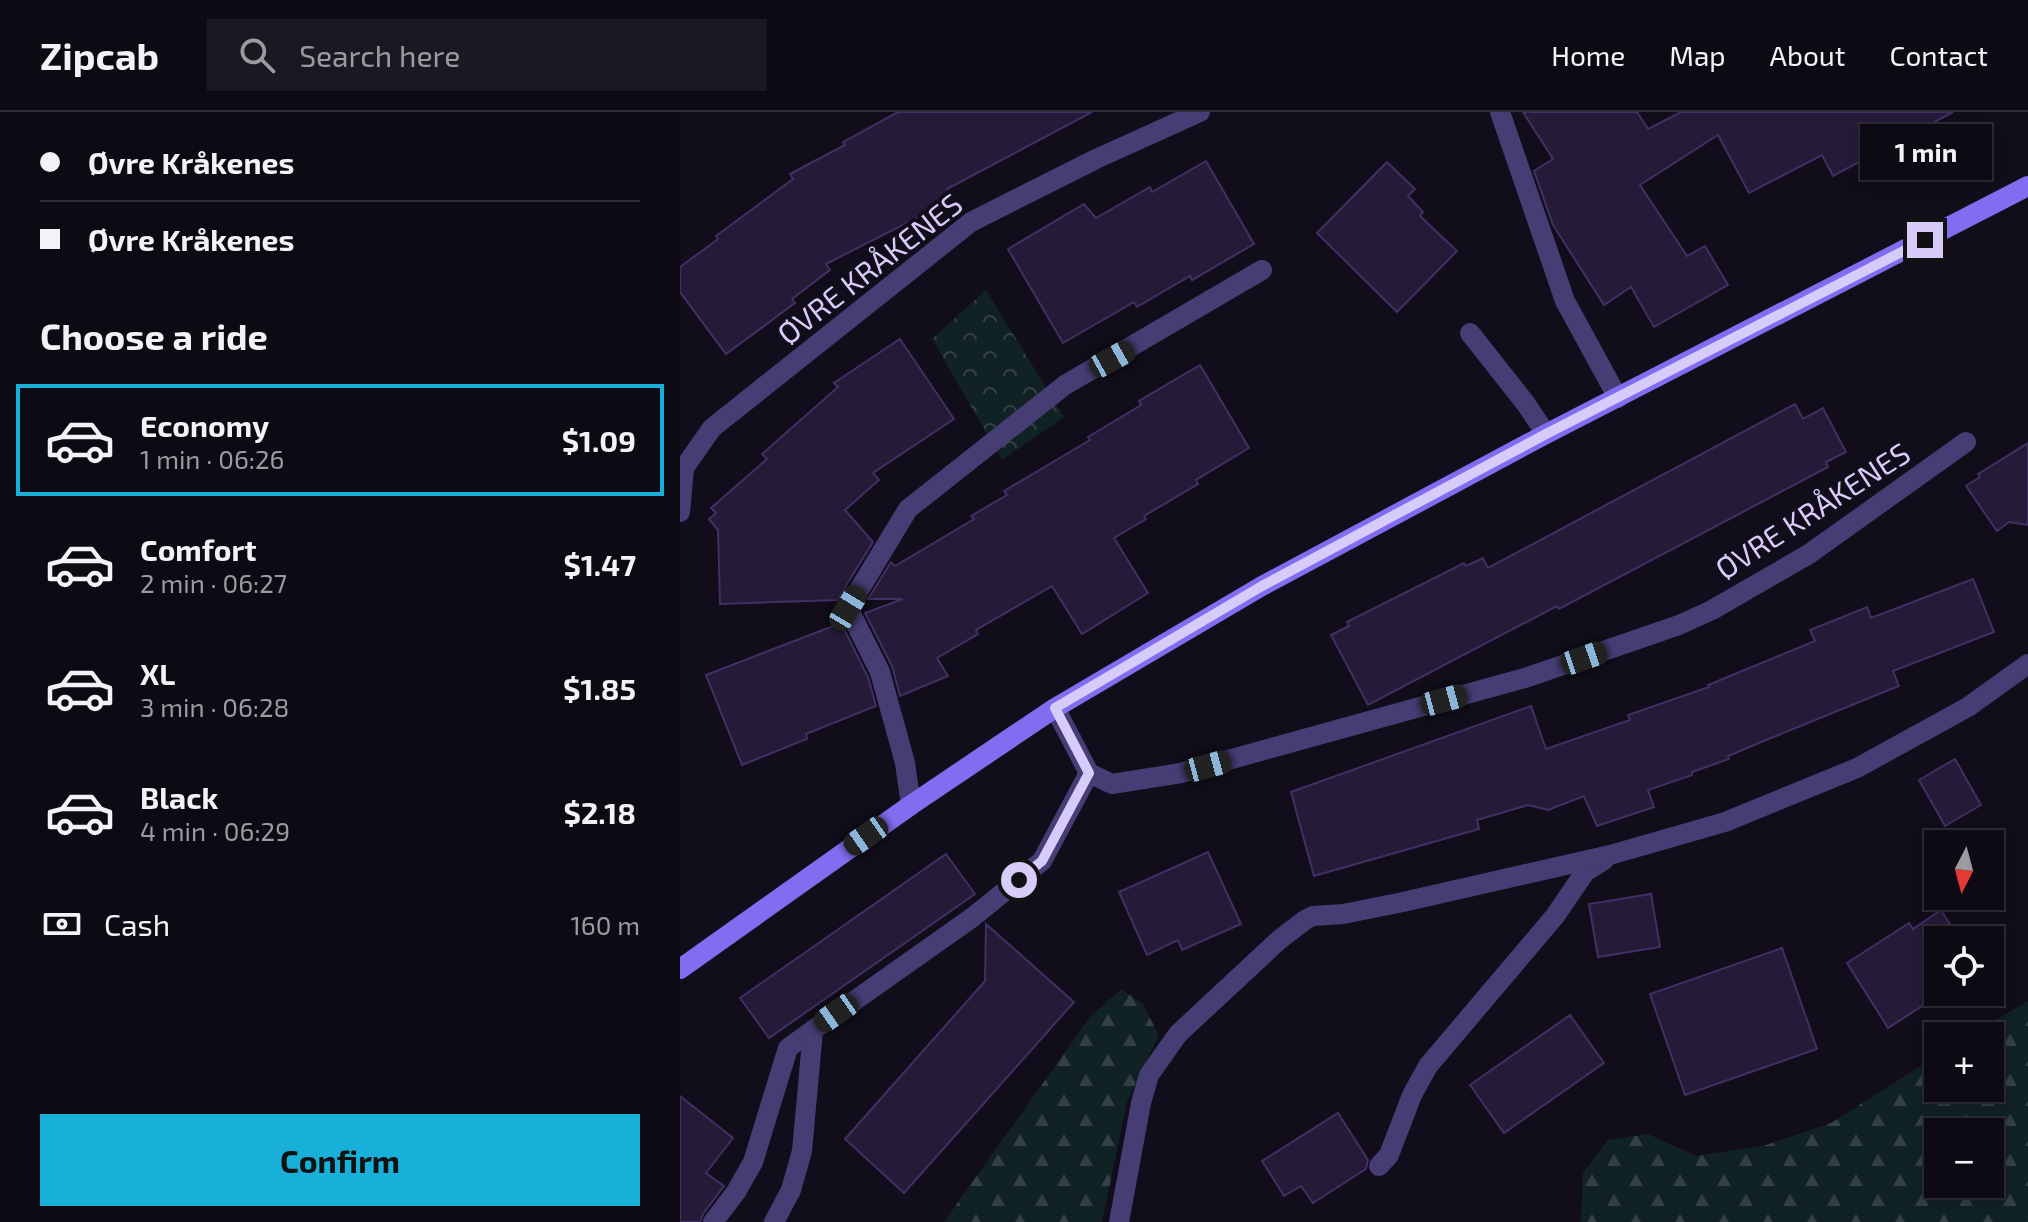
<!DOCTYPE html>
<html lang="en">
<head>
<meta charset="utf-8">
<style>
  body { margin:0; font-family:"Exo 2",sans-serif; background:#1b1822; color:#f1f3f6; height:100vh; display:flex; flex-direction:column; font-size:30px; white-space:nowrap }
  * { box-sizing:border-box; margin:0 }
  p { font-size:26px; color:#9a9aa0 }
  .icon { flex:none; width:44px; height:44px; fill:none; stroke:currentColor; stroke-width:2; stroke-linecap:round; stroke-linejoin:round }
  .map { position:relative; flex:1; overflow:hidden }
  .details { display:flex; flex-direction:column; background:#0d0a14; width:680px }
  .details>* { flex:none }
  .banner { display:grid; align-content:center; height:176px; padding:0 40px; background:#0d0a14 }
  .needle { width:52px; rotate:186deg }
  .fabs { position:absolute; left:1244px; top:718px; display:grid; gap:16px }
  .fabs a { display:grid; place-items:center; width:80px; height:80px; border-radius:0px; background:#0d0a14; box-shadow:0 4px 12px #0003,0 0 0 2px #2d2b34; font-size:40px }
  .end { position:absolute; width:36px; height:36px; margin:-18px; border:10px solid #d7ccf9; background:#111; box-shadow:0 0 0 4px #111 }
  .from { border-radius:50% }
  .bubble { position:absolute; height:56px; border-radius:0px; background:#0d0a14; box-shadow:0 4px 12px #0003,0 0 0 2px #2d2b34; font-size:26px; font-weight:700; line-height:56px; text-align:center }
  .car { position:absolute; width:24px; height:48px; margin:-24px -12px; border-radius:10px; box-shadow:0 0 6px 2px #0007; background:linear-gradient(#222 24%,#8ab4d8 0 40%,#222 0 76%,#8ab4d8 0 86%,#222 0) }
  .banner b { display:flex; align-items:center; gap:28px; height:76px; font-size:30px }
  .banner b+b { border-top:2px solid #2d2b34 }
  .banner i { width:20px; height:20px; background:#f1f3f6 }
  ul { padding:0; list-style:none }
  li { display:flex; align-items:center; gap:24px; height:112px; margin:0 16px 12px; padding:0 24px; border:4px solid transparent; border-radius:0px }
  li div { flex:1 }
  li b { display:block; font-size:30px }
  li em { font-style:normal; font-weight:700 }
  li.active { border-color:#18afd9 }
  li>.icon { width:72px; height:72px; stroke-width:1.5 }
  h2 { padding:0 40px; font-size:36px; line-height:96px }
  .pay { display:flex; align-items:center; gap:20px; height:88px; padding:0 40px; font-size:30px }
  .pay p { margin-inline-start:auto }
  .cta { display:flex; gap:16px; margin-top:auto; padding:16px 40px }
  .cta a { flex:1; height:92px; border-radius:0px; background:#18afd9; color:#111; font-size:32px; font-weight:700; line-height:92px; text-align:center }
  header { display:flex; align-items:center; gap:48px; box-sizing:border-box; height:112px; padding:0 40px; background:#0d0a14; border-bottom:2px solid #2d2b34 }
  header strong { font-size:38px }
  nav { display:flex; gap:44px; margin-inline-start:auto; font-size:28px }
  .search { width:560px; height:72px; background:#1b1822; display:flex; align-items:center; gap:20px; box-sizing:border-box; padding:0 28px; border-radius:0px; color:#9a9aa0; font-size:30px }
  main { display:flex; flex:1; min-height:0 }
  .map>svg:first-child { display:block }
  .forest { fill:url(#forest-firs); fill-rule:evenodd }
  .park { fill:url(#park-crowns) }
  .building { fill:#251b39; stroke:#403063; stroke-width:2 }
  .lines { fill:none; stroke-linecap:round; stroke-linejoin:round }
  .service { stroke:#463d75; stroke-width:20 }
  .minor { stroke:#463d75; stroke-width:20 }
  .secondary { stroke:#806def; stroke-width:20 }
  .route { stroke:#d7ccf9; stroke-width:10 }
  .labels { text-anchor:middle; dominant-baseline:central; stroke-width:8; stroke-linejoin:round; paint-order:stroke }
  .street-label { font-size:30px; fill:#d7ccf9; stroke:#110d1a }
</style>
</head>
<body>
<header>
<strong>Zipcab</strong>
<div class="search"><svg class="icon" aria-label="search" viewBox="0 0 24 24"><circle cx="10" cy="10" r="6"/><path d="M15 15l6 6"/></svg>Search here</div>
<nav><a>Home</a><a>Map</a><a>About</a><a>Contact</a></nav>
</header>
<main>
<section class="details">
<div class="banner">
<b><i class="from"></i>Øvre Kråkenes</b>
<b><i></i>Øvre Kråkenes</b>
</div>
<h2>Choose a ride</h2>
<ul>
<li class="active"><svg class="icon" aria-label="car" viewBox="0 0 24 24"><path d="M5 17H2v-5l4-1 3-4h7l3 4 3 1v5h-3M9 17h6M6 11h13"/><circle cx="7" cy="17" r="2"/><circle cx="17" cy="17" r="2"/></svg><div><b>Economy</b><p>1 min · 06:26</p></div><em>$1.09</em></li>
<li><svg class="icon" aria-label="car" viewBox="0 0 24 24"><path d="M5 17H2v-5l4-1 3-4h7l3 4 3 1v5h-3M9 17h6M6 11h13"/><circle cx="7" cy="17" r="2"/><circle cx="17" cy="17" r="2"/></svg><div><b>Comfort</b><p>2 min · 06:27</p></div><em>$1.47</em></li>
<li><svg class="icon" aria-label="car" viewBox="0 0 24 24"><path d="M5 17H2v-5l4-1 3-4h7l3 4 3 1v5h-3M9 17h6M6 11h13"/><circle cx="7" cy="17" r="2"/><circle cx="17" cy="17" r="2"/></svg><div><b>XL</b><p>3 min · 06:28</p></div><em>$1.85</em></li>
<li><svg class="icon" aria-label="car" viewBox="0 0 24 24"><path d="M5 17H2v-5l4-1 3-4h7l3 4 3 1v5h-3M9 17h6M6 11h13"/><circle cx="7" cy="17" r="2"/><circle cx="17" cy="17" r="2"/></svg><div><b>Black</b><p>4 min · 06:29</p></div><em>$2.18</em></li>
</ul>
<div class="pay"><svg class="icon" aria-label="cash" viewBox="0 0 24 24"><path d="M3 7h18v10H3z"/><circle cx="12" cy="12" r="2"/></svg>Cash<p>160 m</p></div>
<div class="cta"><a>Confirm</a></div>
</section>
<div class="map">
<svg width="1348" height="1110" viewBox="0 0 1348 1110">
  <defs>
    <pattern id="forest-firs" width="22" height="20" patternUnits="userSpaceOnUse" patternTransform="scale(2)"><rect width="22" height="20" fill="#112224"/><path d="M5 1l3.5 6h-7zM16 11l3.5 6h-7z" fill="#334145"/></pattern>
    <pattern id="park-crowns" width="20" height="18" patternUnits="userSpaceOnUse" patternTransform="scale(2)"><rect width="20" height="18" fill="#112224"/><path d="M2 6a3 3 0 1 1 6 0M12 15a3 3 0 1 1 6 0" fill="none" stroke="#334145"/></pattern>
  </defs>
  <rect width="100%" height="100%" fill="#110d1a"/>
  <g class="forest">
    <path d="M441,877l21,14 17,32 -32,67 -25,120h-158l146,-205z"/>
    <path d="M1348,889v221h-447l2,-49 25,-33 40,-6 48,22 67,-10 68,-23 107,-68v33h52v-52h-21zM1258,1020h52v52h-52z"/>
  </g>
  <path class="park" d="M306,178l78,127 -62,43 -70,-121z"/>
  <g class="building">
    <path d="M218,0h194l-145,77 5,11 -126,64 4,6 -38,29 3,4 -69,51 -46,-62v-25l38,-28 -2,-3 77,-57 -3,-5 55,-29 -2,-3z"/>
    <path d="M843,0h114l11,17 33,-17h272l-120,64 -11,-21 -73,38 -31,-58 -78,50 47,71 18,-10 23,39 -74,42 -23,-40 -27,18 -51,-80 -19,-54 19,-12z"/>
    <path d="M526,49l48,83 -62,36 -2,-4 -53,31 -3,-5 -71,41 -55,-94 76,-45 12,14 54,-31 2,5z"/>
    <path d="M707,50l28,27 -7,7 15,16 -3,4 37,35 -60,61 -80,-79z"/>
    <path d="M220,227l54,80 -81,54 6,7 -34,30 28,32 -36,58 -117,4 -2,-74 -9,-11 7,-6 -5,-5 56,-49 -5,-5 76,-67 -4,-4z"/>
    <path d="M520,253l49,83 -53,32 2,4 -54,32 2,3 -32,19 34,55 -66,41 -30,-48 -76,44 2,4 -41,24 11,18 -48,20 -8,-30 -27,-53 38,-14h-35l23,-37 4,4 79,-47 -3,-3 36,-21 -3,-4 86,-51 -2,-3 53,-32 -2,-4z"/>
    <path d="M1115,292l8,15 20,-11 23,44 -20,10 2,5 -269,142 -2,-3 -189,99 -37,-70 18,-9 -2,-4 117,-59 2,3 17,-8 5,10z"/>
    <path d="M1348,331v82l-19,-3 -12,9 -31,-45 14,-9 -2,-3z"/>
    <path d="M1293,467l21,53 -101,39 6,15 -133,54 -38,16 1,3 -37,13v3l-44,15 6,17 -57,19 -13,-30 -36,14 -20,-5 -51,15 2,9 -165,47 -23,-84 240,-86 15,43 84,-29 -2,-5 81,-28 -1,-2 107,-44 -5,-11 57,-23 4,11z"/>
    <path d="M161,511l27,54 8,29 -70,28 1,5 -65,26 -36,-90z"/>
    <path d="M1275,647l26,46 -36,21 -26,-46z"/>
    <path d="M528,740l33,72 -59,26 -4,-10 -31,15 -28,-63z"/>
    <path d="M266,742l29,40 -206,144 -29,-40z"/>
    <path d="M971,782l9,53 -62,10 -9,-53z"/>
    <path d="M1261,798l19,30h-22v52h6l-56,36 -41,-65 62,-40 4,6z"/>
    <path d="M306,812l88,78 -170,191 -59,-54 140,-158z"/>
    <path d="M1102,836l35,101 -132,46 -35,-101z"/>
    <path d="M890,903l34,48 -100,70 -34,-48z"/>
    <path d="M0,984l53,42 -27,35 18,13 -21,28 -3,8h-20z"/>
    <path d="M658,1001l30,47 -2,9 -53,34 -12,-17 -17,10 -22,-35z"/>
  </g>
  <g class="lines">
    <g class="service">
      <path d="M820,0l65,189 53,97"/>
      <path d="M790,221l56,71 20,30"/>
      <path d="M0,400l4,-44 28,-40 259,-206 125,-63 104,-47"/>
      <path d="M231,693l-6,-42 -25,-91 -32,-64 60,-99 157,-124 197,-115"/>
      <path d="M33,1110l23,-30 17,-30 35,-114 25,-18"/>
      <path d="M94,1110l17,-32 11,-39 11,-121 160,-113 69,-56 47,-88"/>
    </g>
    <g class="minor">
      <path d="M375,596l34,65 23,11 69,-11 344,-95 154,-53 33,-15 97,-56 157,-112"/>
      <path d="M699,1054l10,-11 23,-60 16,-29 127,-150 30,-44 19,-12"/>
      <path d="M439,1110l22,-119 8,-28 29,-41 101,-94 26,-20 8,-4 30,-2 60,-12 207,-47 115,-33 132,-54 111,-61 60,-43"/>
    </g>
    <path class="secondary" d="M0,857l231,-164 144,-97 207,-122 284,-152 482,-248"/>
  </g>
  <g class="lines">
    <path class="route" d="M339,768l23,-19 47,-88 -34,-65 207,-122 284,-152 379,-194"/>
  </g>
  <g class="labels">
    <g class="street-label">
      <text transform="translate(189 156) rotate(-38)">ØVRE KRÅKENES</text>
      <text transform="translate(1132 398) rotate(-33)">ØVRE KRÅKENES</text>
    </g>
  </g>
</svg>
<div class="fabs">
<a><svg class="needle" viewBox="-14 -14 28 28"><path d="M0-13l5 13h-10z" fill="#e53935"/><path d="M0 13l5-13h-10z" fill="#9a9aa0"/></svg></a>
<a><svg class="icon" aria-label="locate" viewBox="0 0 24 24"><circle cx="12" cy="12" r="6"/><path d="M12 2v4M12 18v4M2 12h4M18 12h4"/></svg></a>
<a>+</a>
<a>−</a>
</div>
<i class="end from" style="left:339px;top:768px"></i>
<i class="end" style="left:1245px;top:128px"></i>
<div class="bubble" style="left:1180px;top:12px;width:132px">1 min</div>
<i class="car" style="left:432px;top:247px;rotate:61deg"></i>
<i class="car" style="left:168px;top:496px;rotate:31deg"></i>
<i class="car" style="left:904px;top:546px;rotate:71deg"></i>
<i class="car" style="left:764px;top:588px;rotate:75deg"></i>
<i class="car" style="left:528px;top:654px;rotate:75deg"></i>
<i class="car" style="left:186px;top:724px;rotate:235deg"></i>
<i class="car" style="left:156px;top:901px;rotate:235deg"></i>
</div>
</main>
</body>
</html>
